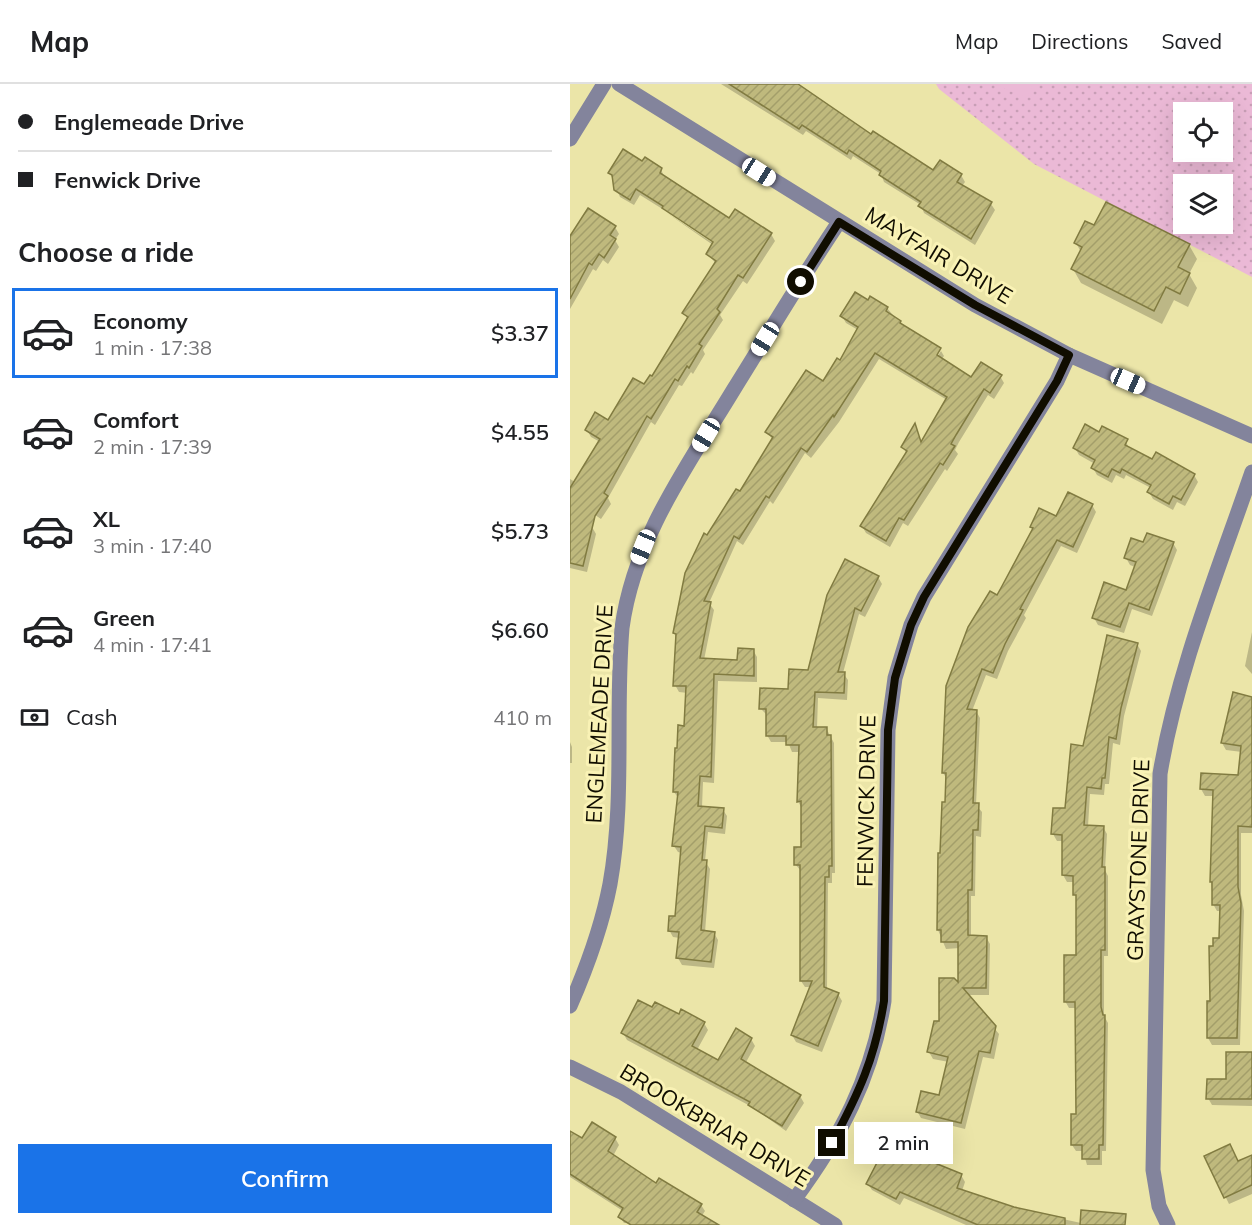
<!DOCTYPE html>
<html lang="en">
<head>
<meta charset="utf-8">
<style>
  body { margin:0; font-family:Mulish,sans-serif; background:#f2f2f2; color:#202124; height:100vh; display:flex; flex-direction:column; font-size:22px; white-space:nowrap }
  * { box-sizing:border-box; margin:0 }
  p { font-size:20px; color:#757577 }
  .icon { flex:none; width:33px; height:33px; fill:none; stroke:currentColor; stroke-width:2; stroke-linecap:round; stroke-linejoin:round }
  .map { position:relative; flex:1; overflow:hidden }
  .drawer { display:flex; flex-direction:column; background:#fff; width:570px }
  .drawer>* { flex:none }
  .hud { display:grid; align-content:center; height:132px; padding:0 18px; background:#fff }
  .controls { position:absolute; left:603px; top:18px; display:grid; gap:12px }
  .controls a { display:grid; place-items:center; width:60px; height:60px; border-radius:0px; background:#fff; box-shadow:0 6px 24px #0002; font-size:30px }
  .end { position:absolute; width:27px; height:27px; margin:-14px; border:8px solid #100d00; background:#fff; box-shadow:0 0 0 3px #fff }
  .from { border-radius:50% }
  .bubble { position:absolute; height:42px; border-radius:0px; background:#fff; box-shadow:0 6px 24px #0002; font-size:20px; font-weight:600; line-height:42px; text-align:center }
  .car { position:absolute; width:18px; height:36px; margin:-18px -9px; border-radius:8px; box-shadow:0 0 4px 2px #0007; background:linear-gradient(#fff 24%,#345 0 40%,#fff 0 76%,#345 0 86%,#fff 0) }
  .hud b { display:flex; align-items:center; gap:21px; height:57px; font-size:22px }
  .hud b+b { border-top:2px solid #e0e0e0 }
  .hud i { width:15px; height:15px; background:#202124 }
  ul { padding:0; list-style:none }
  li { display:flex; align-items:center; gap:18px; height:90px; margin:0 12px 9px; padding:0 6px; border:3px solid transparent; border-radius:0px }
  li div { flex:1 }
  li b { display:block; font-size:22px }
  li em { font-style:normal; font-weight:600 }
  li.current { border-color:#1a73e8 }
  li>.icon { width:54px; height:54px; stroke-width:1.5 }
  h2 { padding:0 18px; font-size:27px; line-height:72px }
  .pay { display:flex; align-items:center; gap:15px; height:66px; padding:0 18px; font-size:22px }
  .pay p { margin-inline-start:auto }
  .button { display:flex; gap:12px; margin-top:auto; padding:12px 18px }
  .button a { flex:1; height:69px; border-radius:0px; background:#1a73e8; color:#fff; font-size:24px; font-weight:600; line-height:69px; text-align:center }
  header { display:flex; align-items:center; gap:36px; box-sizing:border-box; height:84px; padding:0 30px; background:#fff; border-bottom:2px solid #e0e0e0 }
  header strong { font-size:28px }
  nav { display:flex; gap:33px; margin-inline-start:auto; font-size:21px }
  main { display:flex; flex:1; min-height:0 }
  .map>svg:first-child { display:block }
  .park { fill:url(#park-dots); fill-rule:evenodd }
  .pitch { fill:#ebb9d6 }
  .shadow { fill:#0003 }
  .building { fill:url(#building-hatch); stroke:#817b41; stroke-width:1.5 }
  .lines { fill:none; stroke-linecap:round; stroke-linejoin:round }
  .minor { stroke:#83849c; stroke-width:15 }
  .route { stroke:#100d00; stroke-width:8 }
  .labels { text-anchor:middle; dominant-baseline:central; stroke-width:6; stroke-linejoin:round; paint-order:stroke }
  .street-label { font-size:22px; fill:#100d00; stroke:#f9f2b5 }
</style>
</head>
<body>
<header>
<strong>Map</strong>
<nav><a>Map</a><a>Directions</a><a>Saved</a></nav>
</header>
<main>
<section class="drawer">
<div class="hud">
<b><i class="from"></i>Englemeade Drive</b>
<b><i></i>Fenwick Drive</b>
</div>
<h2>Choose a ride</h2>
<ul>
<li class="current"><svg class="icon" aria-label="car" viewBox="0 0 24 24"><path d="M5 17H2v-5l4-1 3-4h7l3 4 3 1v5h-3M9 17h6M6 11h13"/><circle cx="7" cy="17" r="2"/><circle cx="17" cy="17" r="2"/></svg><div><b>Economy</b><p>1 min · 17:38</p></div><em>$3.37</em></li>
<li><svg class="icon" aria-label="car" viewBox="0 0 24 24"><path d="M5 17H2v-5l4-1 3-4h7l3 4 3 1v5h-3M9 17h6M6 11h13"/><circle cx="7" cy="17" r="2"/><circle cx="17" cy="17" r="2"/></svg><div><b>Comfort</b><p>2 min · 17:39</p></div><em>$4.55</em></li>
<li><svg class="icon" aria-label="car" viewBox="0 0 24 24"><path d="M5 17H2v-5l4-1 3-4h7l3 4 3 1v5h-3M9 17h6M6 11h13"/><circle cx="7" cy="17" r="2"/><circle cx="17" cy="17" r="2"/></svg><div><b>XL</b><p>3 min · 17:40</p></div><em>$5.73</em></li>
<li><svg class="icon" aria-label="car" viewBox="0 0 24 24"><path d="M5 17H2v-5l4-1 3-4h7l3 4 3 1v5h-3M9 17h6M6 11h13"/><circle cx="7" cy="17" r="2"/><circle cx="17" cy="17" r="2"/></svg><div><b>Green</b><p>4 min · 17:41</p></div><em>$6.60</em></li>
</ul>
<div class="pay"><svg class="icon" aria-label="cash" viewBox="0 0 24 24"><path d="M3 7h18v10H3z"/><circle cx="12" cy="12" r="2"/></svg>Cash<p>410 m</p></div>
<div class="button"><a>Confirm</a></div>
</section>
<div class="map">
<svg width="682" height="1141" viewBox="0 0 682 1141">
  <defs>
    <pattern id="park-dots" width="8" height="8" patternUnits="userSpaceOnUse" patternTransform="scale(1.5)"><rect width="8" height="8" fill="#ebb9d6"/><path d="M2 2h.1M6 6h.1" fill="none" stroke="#c89eb6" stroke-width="1.8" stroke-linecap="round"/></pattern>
    <pattern id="building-hatch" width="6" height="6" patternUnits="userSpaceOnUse" patternTransform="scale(1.5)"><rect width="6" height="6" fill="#bfb97d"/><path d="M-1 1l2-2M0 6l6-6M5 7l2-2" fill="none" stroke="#a39e6a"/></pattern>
  </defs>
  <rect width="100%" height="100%" fill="#ebe5a8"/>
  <path class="park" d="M366,0h316v193l-218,-113 -95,-75zM614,28h38v40h-38zM614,100h38v40h-38z"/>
  <path class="pitch" d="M424,0h39l-6,14z"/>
  <g class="shadow">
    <path d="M151,0h74l77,52 62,36 27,3 4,7 -3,4 29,18 4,6 -20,35 -51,-32 -3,-8 -37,-23 -3,-8 -28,-18 -2,4 -45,-29 -3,4z"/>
    <path d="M73,79l18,6 3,8 65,43 42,14 4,7 -28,43 -4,-3 -23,34 3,5 -20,30 2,4 -12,20 -2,-2 -9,14 -3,-1 -24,40 -4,-3 -43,76 3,6 -10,15 -31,-21v-19l5,3 25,-40 -9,-5 -4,-7 22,-8 43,-44 36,-58 -4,-7 32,-49 -8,-10 5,-9 -46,-32 52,34 2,-2 -57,-37v2l-24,-15 -6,10 -14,-8 -10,-24z"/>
    <path d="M45,143l4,7 -4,6 4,7 -11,17 -5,-4 -7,11 -3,-2 -23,40v-71z"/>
    <path d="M506,159l113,2 8,14 -8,15 8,14 -9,19 -14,-7 -12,24 -81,-41 -8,-14 8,-17z"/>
    <path d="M298,218l19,6 16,19 37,22 -6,13 7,-11 3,5 -3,4 31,19 28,-3 4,7 -10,16 -6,-4 -29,47 -4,8 3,4 -11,17 -2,-2 -37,57 -5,-3 -13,24 -24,-14 -4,-7 45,-71 -4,-8 12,-21 7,17 25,-43 -68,-41 -40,63 -28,36 -6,-5 -32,51 -3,-3 -27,44 -6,-4 -28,62 5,7 -10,50 34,2 15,-12 4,7v25l-39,-1 -4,102 -11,-1 -1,25 21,3 4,6 -2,18 -17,-2 -3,29 5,8 -5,63 9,1 4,7 -4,28 -32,-3 -4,-7 2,-20 -7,-1 -4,-7 7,-12 6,-65 -4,-1 -4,-6 5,-47 -5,-7 4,-42 8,-23 2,-34 -9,-1 -4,-7v-52l33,-96 32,-44 33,-53 -6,-8 56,-49 17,-21 18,-32 -12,-7 -4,-7z"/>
    <path d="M529,350l27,7 3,8 24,12 3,-6 38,20 4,7 -13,24 -8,-4 -4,8 -20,-11 -4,-7 2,-4 -25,-13 -2,4 -8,-4 -4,8 -15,-8 -4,-7 2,-4 -16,-9 -4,-7z"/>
    <path d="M522,421l4,7 -19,41 -16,-7 -37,69 2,3 -18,33 -11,28 -11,-4 -14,36h4l4,7 -4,87 6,7 -1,25 -5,-1 -1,60h-4v41h15l4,7 -1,51h-22l32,39 -5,25 -11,-2 -18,72 -44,-11 -4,-7 23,-14 9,-35 -16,-3 -4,-7 30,-66 1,-38 -14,1 -8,-19 9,-151 -4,-6 54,-176 37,-68 -2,-2z"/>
    <path d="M0,437l22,6 4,7 -9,38 -17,-4z"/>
    <path d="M603,459l4,7 -25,66 -20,-7 -8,24 -26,-8 -4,-7 33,-26 8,-25 -5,-2 -4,-7z"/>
    <path d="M308,493l4,7 -17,33 -6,-3 -16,59 5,7 -1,20 -29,-2 -1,30h9l8,15 1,130h-3v10h-4l-1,107 11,4 4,7 -20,51 -26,-10 -4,-7 19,-48h-6l-4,-6v-110l-6,-7 7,-15v-40l-4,-8 2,-49h-8l-4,-10h-17l-4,-7v-20l-7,-7 30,-17 19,-19 20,-77z"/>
    <path d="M682,548v42l-7,-8z"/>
    <path d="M567,560l4,7 -17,65 -4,29 -7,-2 -4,41h-4l-1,11 -14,-1 -2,32 15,1 4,7 -2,36 3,6v80h-4v60l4,7 -2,128h-4v14h-15l-4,-14h-7l-4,-6 5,-29v-108h-8l-4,-7 13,-45v-56l-3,-6v-12h-8l-4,-7v-34h-6l-4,-7 13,-24 19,-63z"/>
    <path d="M664,610l18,5v134h-11v62l3,16 -4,134h-28l-4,-7 7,-90 6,-9v-28h-4l-4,-7 -2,-23 4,-85h-10l-4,-7 38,-12 3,-25 -16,-2 -4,-7z"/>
    <path d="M0,658l2,5v16h-2z"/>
    <path d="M83,925l51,14 4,7 -11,20 21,12 33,-23 4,7 -10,18 55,32 4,7 -18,28 -34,-24 -125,-67 -4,-7z"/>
    <path d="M682,970v52l-40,-1 -4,-7z"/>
    <path d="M22,1040l23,14 4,7 -6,11 43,29 45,20 4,6 -4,6 15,8 -92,-2 -4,-6 3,-6 -53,-34v-44l13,7z"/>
    <path d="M636,1073l33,6 13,-6v37l-23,10z"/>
    <path d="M355,1079l36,12 4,7 -3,9 51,17 68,15 26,2h-141l-62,-27 -4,7 -28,-15 -4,-6z"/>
  </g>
  <g class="building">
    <path d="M159,0h69l73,50 2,-3 60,39 7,-10 22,14 -5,8 35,20 -21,37 -53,-33 3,-4 -42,-27 2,-4 -32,-21 -2,4 -45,-29 -3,4z"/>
    <path d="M53,65l19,12 3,-4 17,11 -2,5 69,45 6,-9 37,24 -29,45 -5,-3 -21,34 3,3 -21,32 3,2 -13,22 -2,-2 -9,15 -3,-2 -24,40 -4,-3 -43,77 4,3 -13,20 -12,50 -13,-3v-75l30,-49 -15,-9 10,-18 13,8 25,-42 11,6 6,-9 2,1 36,-59 -6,-4 34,-52 -10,-7 7,-12 -51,-34 1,-2 -27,-17 -6,11 -16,-10 -2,-15 -4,-2z"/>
    <path d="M536,118l84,42 -12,23 12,6 -10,21 -14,-7 -12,24 -83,-42 11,-22 -8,-4 11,-22 9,4z"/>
    <path d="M18,124l28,18 -6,9 6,4 -12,19 -5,-4 -7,11 -3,-2 -19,36v-63z"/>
    <path d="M285,208l13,8 2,-4 18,11 -2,4 15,10 -1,2 41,25 -4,7 34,22 10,-15 21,13 -12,18 -6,-4 -28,46 -5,9 4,2 -12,19 -3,-2 -36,57 -5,-2 -13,23 -26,-15 47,-75 -6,-4 14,-24 6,19 26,-45 -72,-44 -41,64 -1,-2 -26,37 -6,-4 -32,50 -3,-2 -27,43 -5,-3 -30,65 7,1 -11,56 37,2 1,-12 16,1v27l-40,-2 -3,103 -11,-1 -2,30 26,2 -2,20 -17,-2 -3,34h5l-6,70 14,2 -4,30 -35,-4 3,-26 -11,-1 1,-15h6l6,-69 -9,-1 6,-54h-5l2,-44h2l1,-23 6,1 2,-40h-13l3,-52 -3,-1 12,-60 19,-40 3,2 29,-46 4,2 33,-54 -8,-5 41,-62 17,11 14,-23 3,2 18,-33 -18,-11z"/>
    <path d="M515,340l14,8 3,-6 26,13 -3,6 27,14 4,-7 39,22 -14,26 -8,-4 -4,8 -22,-12 4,-7 -29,-16 -2,4 -8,-4 -4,8 -17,-9 4,-8 -22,-12z"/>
    <path d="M498,408l25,12 -20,43 -16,-7 -37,69 3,1 -18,34 -12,29 -11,-4 -15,40 10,1 -4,93h6l-1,27h-5l-1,60h-4v45l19,1 -1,52h-23l33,38 -6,27 -11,-2 -18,72 -45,-11 5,-21 18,4 9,-38 -21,-5 7,-31h5v-43h15l4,4v-40h-17v-12h-4l1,-77h2l2,-51h3l1,-29h-4l4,-87 22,-59 22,-36 7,4 5,-9 31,-58 -3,-1 9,-19 17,8z"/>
    <path d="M577,449l27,9 -25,68 -20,-7 -9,24 -28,-9 12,-36 22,8 10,-28 -12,-4 7,-20 12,4z"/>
    <path d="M275,475l34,17 -18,35 -6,-3 -17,64h7l-1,21 -29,-1 -2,35h14v8h4l1,131h-3v11h-4l-1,110 15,6 -21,53 -27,-11 21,-54h-12v-116h-6v-18h7v-46l-4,1 2,-57h-13v-9h-20v-27h-7l1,-21 28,1 1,-20 19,1 19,-75z"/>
    <path d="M537,551l31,8 -17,65 -5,31 -7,-2 -4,41h-3l-1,11 -14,-2 -3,38 20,1 -2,41h3v83h-4v57l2,8h2l-2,130h-4v14h-17v-14h-11v-31h5l-1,-112h-11v-47h12v-60h-3v-19l-11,-1v-40l-11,-1 2,-26h12l6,-64 12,2z"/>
    <path d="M663,608l19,5v130l-14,-1v61l3,16 -4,135h-30v-37h3l-1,-55h4v-8h6l1,-33h-8v-23h-2l3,-92 -13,-1 1,-16 37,2 3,-29 -20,-3z"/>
    <path d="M68,916l14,7 3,-5 24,12 2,-5 24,13 -13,24 26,14 18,-32 16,10 -11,21 60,36 -19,31 -34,-21 2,-3 -129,-69z"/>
    <path d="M656,968h26v47h-46l1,-20h19z"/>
    <path d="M22,1038l24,15 -8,14 48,32 3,-5 43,26 -5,8 22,13h-88l-13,-8 5,-9 -53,-34v-43l12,7z"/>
    <path d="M321,1060l33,17 1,-2 37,15 -5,14 57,19 51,11v7h-87l-78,-33 -4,7 -30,-15 17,-33 3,2z"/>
    <path d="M660,1060l8,17 14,-6v30l-28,13 -20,-42z"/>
    <path d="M511,1126l45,4 -1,11h-45z"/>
  </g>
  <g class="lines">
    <g class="minor">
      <path d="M49,0l356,221 94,50 183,81"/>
      <path d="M0,55l34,-55"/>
      <path d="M0,922c17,-39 32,-80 40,-122 15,-84 5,-171 12,-256 12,-90 66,-163 112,-239 35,-56 68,-112 105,-167"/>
      <path d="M0,983l51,25 214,133"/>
      <path d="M224,1116c46,-62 78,-122 90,-199l4,-271 7,-52 16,-53 13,-28 133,-216 12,-26"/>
      <path d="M598,1141l-9,-19 -6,-36 7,-396c17,-103 58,-203 92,-302"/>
    </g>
  </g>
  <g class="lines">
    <path class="route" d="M231,198l38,-60 136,83 94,50 -12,26 -133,216 -13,28 -16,53 -7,52 -4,271c-9,57 -25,92 -52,142"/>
  </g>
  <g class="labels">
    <g class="street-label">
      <text transform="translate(369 171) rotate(31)">MAYFAIR DRIVE</text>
      <text transform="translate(29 630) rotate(-87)">ENGLEMEADE DRIVE</text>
      <text transform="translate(296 717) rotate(-89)">FENWICK DRIVE</text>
      <text transform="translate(568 776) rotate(-88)">GRAYSTONE DRIVE</text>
      <text transform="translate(145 1041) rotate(31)">BROOKBRIAR DRIVE</text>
    </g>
  </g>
</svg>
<div class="controls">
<a><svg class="icon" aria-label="locate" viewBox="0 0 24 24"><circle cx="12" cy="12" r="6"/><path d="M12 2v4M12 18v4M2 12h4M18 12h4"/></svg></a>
<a><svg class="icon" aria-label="layers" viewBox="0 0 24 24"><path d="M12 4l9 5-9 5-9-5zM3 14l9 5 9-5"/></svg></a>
</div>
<i class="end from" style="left:231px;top:198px"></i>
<i class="end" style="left:262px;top:1059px"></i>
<div class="bubble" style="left:284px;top:1038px;width:99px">2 min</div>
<i class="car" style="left:189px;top:88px;rotate:122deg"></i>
<i class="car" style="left:195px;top:255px;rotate:212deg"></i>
<i class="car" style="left:558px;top:297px;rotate:114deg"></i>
<i class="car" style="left:136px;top:351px;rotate:211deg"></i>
<i class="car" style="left:73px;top:463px;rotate:202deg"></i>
</div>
</main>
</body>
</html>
